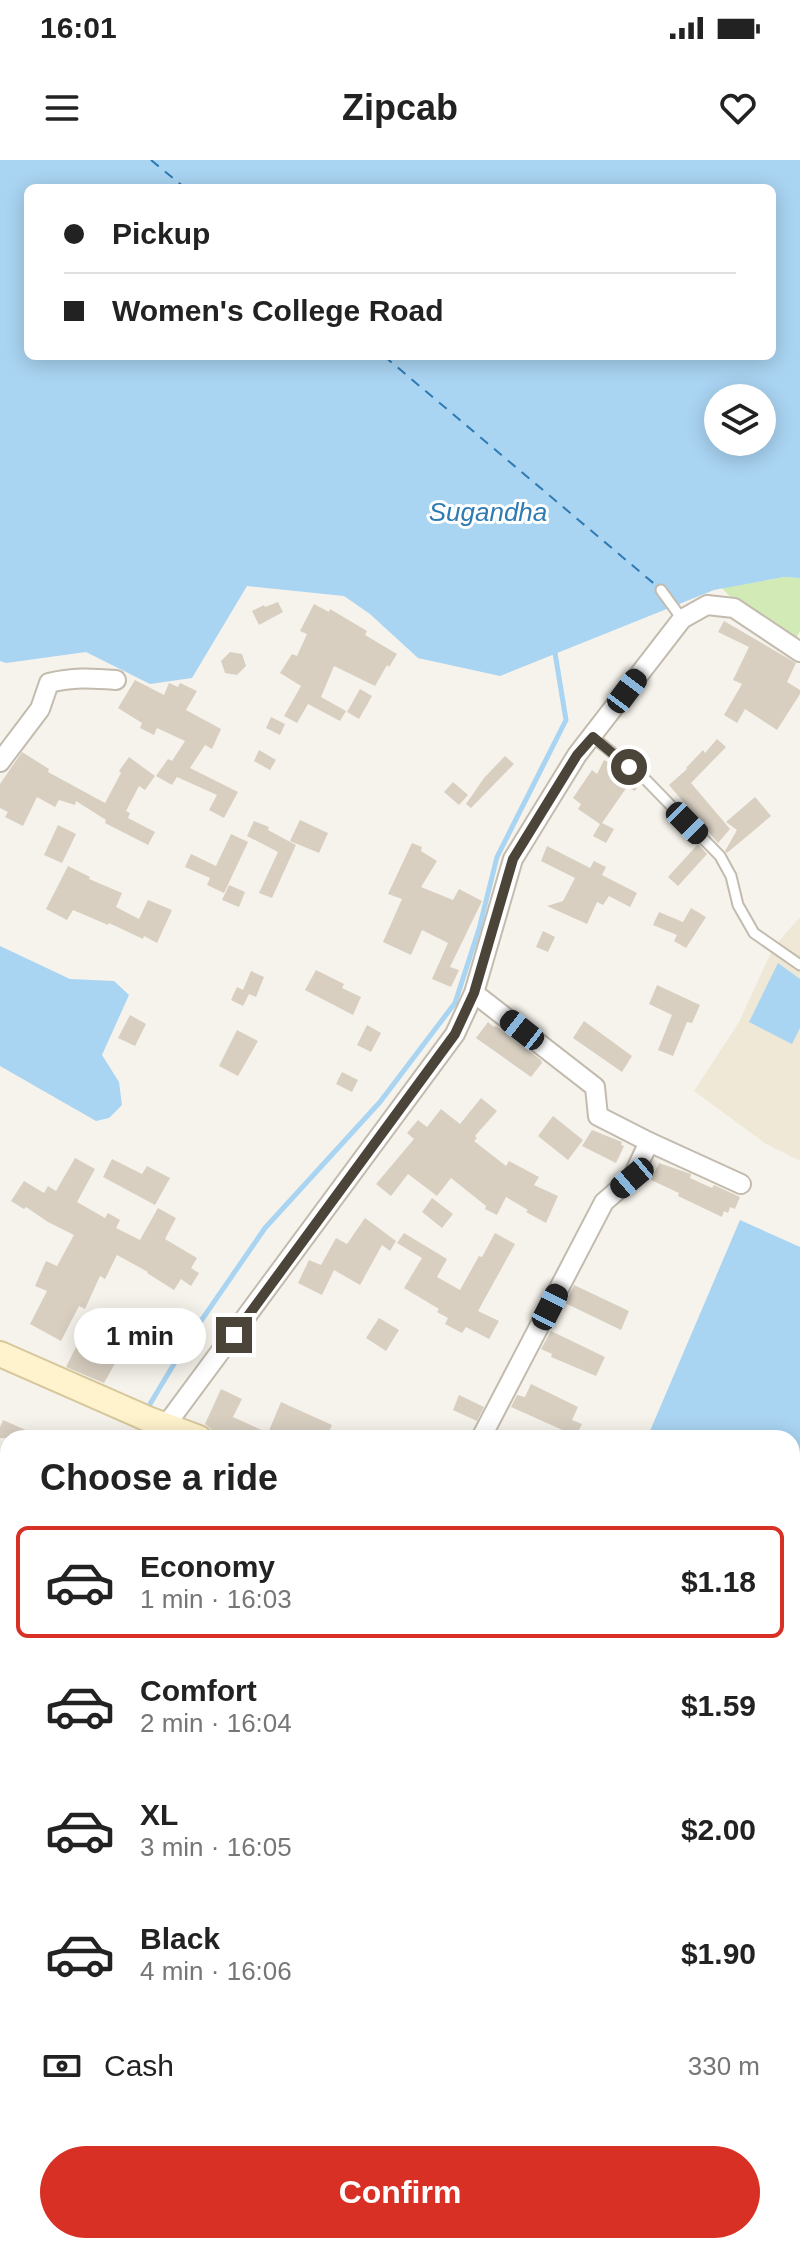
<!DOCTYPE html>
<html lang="en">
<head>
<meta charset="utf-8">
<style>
  body { margin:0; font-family:Helvetica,sans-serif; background:#f2f2f2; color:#222; height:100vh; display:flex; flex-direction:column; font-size:30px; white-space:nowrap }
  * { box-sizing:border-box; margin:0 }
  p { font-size:26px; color:#767676 }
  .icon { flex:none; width:44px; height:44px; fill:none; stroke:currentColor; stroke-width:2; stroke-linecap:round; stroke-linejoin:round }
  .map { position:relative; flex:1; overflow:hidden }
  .drawer { position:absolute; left:0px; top:1270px; width:800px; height:824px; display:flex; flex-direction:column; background:#fff; border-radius:24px 24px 0 0; box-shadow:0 4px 20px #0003 }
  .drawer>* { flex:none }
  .hud { position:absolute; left:24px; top:24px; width:752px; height:176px; border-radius:12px; box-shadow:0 4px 20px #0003; display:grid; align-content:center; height:176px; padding:0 40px; background:#fff }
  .tools { position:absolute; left:704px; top:224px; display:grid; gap:16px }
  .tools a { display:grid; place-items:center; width:72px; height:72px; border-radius:50%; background:#fff; box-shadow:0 4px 20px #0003; font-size:40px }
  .end { position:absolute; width:36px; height:36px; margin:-18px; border:10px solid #4b4439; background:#fff; box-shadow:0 0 0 4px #fff }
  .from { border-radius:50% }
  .bubble { position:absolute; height:56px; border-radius:28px; background:#fff; box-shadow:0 4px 20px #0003; font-size:26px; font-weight:600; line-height:56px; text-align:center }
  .car { position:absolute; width:24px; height:48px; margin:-24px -12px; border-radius:10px; box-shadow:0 0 6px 2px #0007; background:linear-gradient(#222 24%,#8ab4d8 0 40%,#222 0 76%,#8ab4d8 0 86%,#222 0) }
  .hud b { display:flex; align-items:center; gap:28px; height:76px; font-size:30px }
  .hud b+b { border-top:2px solid #e0e0e0 }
  .hud i { width:20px; height:20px; background:#222 }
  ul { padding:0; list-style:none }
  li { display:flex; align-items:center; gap:24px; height:112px; margin:0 16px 12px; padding:0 24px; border:4px solid transparent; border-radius:12px }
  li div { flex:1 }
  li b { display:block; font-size:30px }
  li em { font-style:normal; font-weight:600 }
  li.active { border-color:#d93025 }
  li>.icon { width:72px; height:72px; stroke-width:1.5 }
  h2 { padding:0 40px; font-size:36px; line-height:96px }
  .pay { display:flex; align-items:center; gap:20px; height:88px; padding:0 40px; font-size:30px }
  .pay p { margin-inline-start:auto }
  .button { display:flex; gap:16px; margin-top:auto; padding:16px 40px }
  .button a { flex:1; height:92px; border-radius:48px; background:#d93025; color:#fff; font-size:32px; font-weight:600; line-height:92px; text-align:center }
  .status { display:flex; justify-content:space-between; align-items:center; height:56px; padding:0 40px; background:#fff; direction:ltr }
  .status svg { height:22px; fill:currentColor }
  header { display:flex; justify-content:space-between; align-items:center; height:104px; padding:0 40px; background:#fff; font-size:36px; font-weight:600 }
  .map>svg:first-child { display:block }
  .education { fill:#efe8d6 }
  .green { fill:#d2eab5 }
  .water { fill:#a9d4f2; fill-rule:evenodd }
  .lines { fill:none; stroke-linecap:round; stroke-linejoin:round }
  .stream { stroke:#a9d4f2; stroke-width:5 }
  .ferry { stroke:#2e7ab2; stroke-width:2; stroke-dasharray:10 8; stroke-linecap:butt }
  .building { fill:#d8cfc1 }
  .lane-casing { stroke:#c2bbae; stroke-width:13 }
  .street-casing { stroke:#c2bbae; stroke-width:22 }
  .secondary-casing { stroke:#d6c79b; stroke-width:28 }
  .lane { stroke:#fff; stroke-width:9 }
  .street { stroke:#fff; stroke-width:18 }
  .secondary { stroke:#fff3cd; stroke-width:24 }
  .route { stroke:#4b4439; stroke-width:10 }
  .labels { text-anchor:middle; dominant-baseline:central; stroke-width:6; stroke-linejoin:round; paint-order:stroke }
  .water-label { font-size:26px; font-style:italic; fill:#2e7ab2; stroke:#fff }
</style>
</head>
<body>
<div class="status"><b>16:01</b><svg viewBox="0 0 49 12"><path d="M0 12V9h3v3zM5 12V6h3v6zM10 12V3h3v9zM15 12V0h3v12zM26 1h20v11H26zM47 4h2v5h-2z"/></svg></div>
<header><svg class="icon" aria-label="menu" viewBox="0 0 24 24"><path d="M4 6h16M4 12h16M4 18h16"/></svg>Zipcab<svg class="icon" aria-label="heart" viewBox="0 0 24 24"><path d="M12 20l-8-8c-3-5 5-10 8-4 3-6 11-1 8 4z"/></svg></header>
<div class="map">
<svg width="800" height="2094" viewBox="0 0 800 2094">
  <rect width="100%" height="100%" fill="#f6f3ec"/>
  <path class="education" d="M800,757v244l-34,-17 -72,-53 45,-69 34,-74z"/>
  <path class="green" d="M784,417l16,1v53l-5,9 -61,-39 -12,-13z"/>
  <g class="water">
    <path d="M0,0h800v418l-16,-1 -70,13 -214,86 -82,-18 -48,-44 -26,-18 -97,-10 -55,92 -42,6 -64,-32 -80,11 -6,-2zM28,28h744v168h-744zM718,238h44v44h-44z"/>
    <path d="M0,786l70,33 44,2 15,14 -27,60 17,27 3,23 -13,13 -13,3 -96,-55z"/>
    <path d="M778,803l22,16v49l-8,16 -43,-22z"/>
    <path d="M740,1060l60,27v293l-7,17 -1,-119h-145z"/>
  </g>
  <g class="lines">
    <path class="stream" d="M150,1244l42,-70 73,-106 115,-126 75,-99 24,-74 18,-72 69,-137 -11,-67"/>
    <g class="ferry">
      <path d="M151,0l34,28"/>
      <path d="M384,196l274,231"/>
    </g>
  </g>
  <g class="building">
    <path d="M278,442l5,10 -24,13 -7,-14 12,-6 1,2z"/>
    <path d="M314,444l15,8 1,-3 37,22 -2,4 32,19 -8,13 -2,-2 -12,21 -41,-20 -13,31 25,14 -6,10 -32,-17 -11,19 -13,-7 17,-30 -21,-13 12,-19 5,2 10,-22 -7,-3z"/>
    <path d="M724,461l72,42 -9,19 13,8v4l-23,36 -32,-21 -8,14 -13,-8 18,-31 -9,-4 16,-33 -31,-15z"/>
    <path d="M230,492l12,2 4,12 -9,9 -12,-2 -4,-12z"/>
    <path d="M135,520l29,15 5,-12 9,4 2,-4 17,8 -11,19 35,19 -9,20 -7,-4 -15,23 48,24 -14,26 -15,-8 8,-15 -40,-18 -5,8 -16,-9 12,-17 4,2 13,-20 -28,-13 -3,7 -14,-7 2,-5 -24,-15z"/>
    <path d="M360,529l12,7 -13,23 -12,-7z"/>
    <path d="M271,557l14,7 -5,11 -14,-7z"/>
    <path d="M717,579l9,8 -35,36 39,46 -12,14 -49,-58 18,-16 -1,-1 17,-18 2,3z"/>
    <path d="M259,590l17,10 -6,10 -16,-9z"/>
    <path d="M22,592l27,17 -1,3 57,31 16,-30 -2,-2 10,-14 26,19 -10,14 -6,-4 -13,25 4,2 -2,5 27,14 -7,13 -43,-22 1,-3 -30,-19 -1,4 -16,-5 -4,7 -18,-10 -14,29 -18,-9 3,-5 -8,-4v-24z"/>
    <path d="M505,596l9,8 -43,44 -5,-4 18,-26z"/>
    <path d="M604,600l16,9 19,15 -4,7 -8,-4 -25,36 12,6 -8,14 -13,-7 7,-12 -22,-15 3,-5 -8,-6 19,-28 5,4z"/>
    <path d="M453,622l15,13 -9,10 -15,-13z"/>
    <path d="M755,637l16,19 -44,37 -2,-2 12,-21 -11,-8z"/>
    <path d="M300,660l28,13 -9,20 -29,-12z"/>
    <path d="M254,661l15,6 -1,3 28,15 -24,53 -13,-5 19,-41 -31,-16z"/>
    <path d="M58,665l18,9 -14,29 -18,-8z"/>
    <path d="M231,674l17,8 -24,51 -17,-8 3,-7 -25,-11 6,-13 25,12z"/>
    <path d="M412,683l10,4 -1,4 16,10 -16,26 32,13 6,-11 23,12 -32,66 9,3 -8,17 -19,-8 16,-36 -26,-13 -11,25 -28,-13 19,-43 -14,-5z"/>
    <path d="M698,684l9,10 -29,32 -10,-9z"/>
    <path d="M547,686l43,22 4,-7 12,6 -4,8 35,18 -7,14 -21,-11 -6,9 -6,-3 -10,22 -40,-18 16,-5 12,-23 -34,-17z"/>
    <path d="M68,706l22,11 -1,2 33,14 -6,14 23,12 9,-19 24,10 -15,33 -13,-7 -1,3 -34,-16 -1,2 -35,-15 -6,10 -21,-11z"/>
    <path d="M229,725l16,7 -6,15 -17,-7z"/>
    <path d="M691,748l15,9 -20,31 -12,-7 3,-6 -24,-10 6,-13 24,10z"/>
    <path d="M543,771l12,6 -7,15 -12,-5z"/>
    <path d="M316,810l28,14 -2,4 19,9 -8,18 -48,-25z"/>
    <path d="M251,811l13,6 -8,20 -7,-3 -6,12 -12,-6 6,-13 6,3z"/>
    <path d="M657,825l43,20 -8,18 -5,-1 -14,34 -15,-6 14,-35 -23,-11z"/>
    <path d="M130,855l16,9 -11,22 -17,-8z"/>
    <path d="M584,861l48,35 -10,16 -49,-34z"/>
    <path d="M488,862l6,5 2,-1 45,34 1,3 -11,14 -55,-39z"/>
    <path d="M367,865l14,8 -10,19 -14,-7z"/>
    <path d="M237,870l21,11 -20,35 -19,-10z"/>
    <path d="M342,912l16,8 -6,12 -16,-8z"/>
    <path d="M481,938l16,13 -22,25 2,2 -3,3 32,25 3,-5 30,16 -5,8 24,11 -12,27 -20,-11 2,-2 -22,-13 -9,18 -12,-6 1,-3 -35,-28 -14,18 -29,-22 -17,22 -15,-12 38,-45 -7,-6 11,-13 9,7 14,-18 19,15z"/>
    <path d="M553,956l30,24 -15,20 -30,-24z"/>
    <path d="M592,970l30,12 -1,3 3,1 -8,17 -34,-17z"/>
    <path d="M75,998l20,11 -18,33 28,16 3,-5 12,7 -4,8 24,12 18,-32 18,10 -11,21 32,19 -6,10 8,5 -8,13 -10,-7 -7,11 -27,-17 1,-1 -31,-17 -12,24 -5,-3 -15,33 -6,-3 -18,35 -31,-17 17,-33 -12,-5 11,-25 11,5 17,-31 -26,-13 -22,-15 -2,2 -13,-8 13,-20 20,12 4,-7 8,5z"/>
    <path d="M112,999l30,15 5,-8 23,12 -15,27 -52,-28z"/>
    <path d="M659,1003l32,11 -1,4 22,10 2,-3 26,12 -5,12 -5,-2 -2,6 -4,-2 -2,6 -44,-21 1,-3 -28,-13z"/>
    <path d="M432,1038l21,16 -11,14 -20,-16z"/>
    <path d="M365,1058l31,23 -6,10 -8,-6 -22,40 -26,-15 -12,25 -24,-12 11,-23 12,5 15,-27 11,6z"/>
    <path d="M404,1073l43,26 -10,18 23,13 19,-34 3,1 13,-24 20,11 -37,67 21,10 -10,18 -23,-12 -4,6 -17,-9 3,-6 -11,-6 2,-3 -35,-21 18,-30 -25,-15z"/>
    <path d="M574,1125l55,26 -8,19 -56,-27z"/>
    <path d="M379,1158l20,12 -13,21 -20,-13z"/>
    <path d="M153,1164l23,13 -12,19 -22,-14z"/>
    <path d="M551,1171l54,26 -9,19 -45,-19 1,-3 -11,-5z"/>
    <path d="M80,1179l38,19 -14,25 -38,-16z"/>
    <path d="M531,1224l47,23 -6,13 10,4 -6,12 -65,-29 6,-12 8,2z"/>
    <path d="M221,1229l21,10 -9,18 35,16 13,-31 51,23 -6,13h-112l-3,-9 -6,-5z"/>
    <path d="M459,1235l25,12 -7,14 -24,-11z"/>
    <path d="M3,1260l41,18h-44v-11z"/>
  </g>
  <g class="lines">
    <g class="lane-casing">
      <g id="lane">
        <path d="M661,430l21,29"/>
        <path d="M593,577l54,44 73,75 11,20 7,29 16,28 46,32"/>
      </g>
    </g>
    <g class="street-casing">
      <g id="street">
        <path d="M0,602l40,-53 9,-26c23,-6 43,-5 67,-3"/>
        <path d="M474,833l121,94 3,29 51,26"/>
        <path d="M159,1278l7,-13 289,-391 19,-41 39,-134 64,-104 105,-136 25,-14 27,3 66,44"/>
        <path d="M481,1278l123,-236 28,-24 17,-36 92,42"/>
        <path d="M0,1541l8,1"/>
        <path d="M792,1789l8,-7"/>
        <path d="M792,1866l8,3"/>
        <path d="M541,2094l4,-8"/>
      </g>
    </g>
    <g class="secondary-casing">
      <g id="secondary">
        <path d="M0,1194l148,65 51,19"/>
        <path d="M792,1482l8,3"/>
      </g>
    </g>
    <use href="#lane" class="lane"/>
    <use href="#street" class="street"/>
    <use href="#secondary" class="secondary"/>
  </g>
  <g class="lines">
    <path class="route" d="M234,1175l221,-301 19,-41 39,-134 64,-104 16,-18 36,30"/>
  </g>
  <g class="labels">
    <g class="water-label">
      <text x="488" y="352">Sugandha</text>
    </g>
  </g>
</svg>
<div class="tools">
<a><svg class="icon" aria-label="layers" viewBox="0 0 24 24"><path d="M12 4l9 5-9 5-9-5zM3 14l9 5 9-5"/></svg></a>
</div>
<i class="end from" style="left:629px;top:607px"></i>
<i class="end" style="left:234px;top:1175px"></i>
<div class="bubble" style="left:74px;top:1148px;width:132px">1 min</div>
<i class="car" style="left:627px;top:531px;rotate:37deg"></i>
<i class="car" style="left:687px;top:663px;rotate:135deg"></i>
<i class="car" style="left:522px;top:870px;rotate:308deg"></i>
<i class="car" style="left:632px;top:1018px;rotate:230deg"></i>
<i class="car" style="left:550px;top:1147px;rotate:27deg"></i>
<div class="hud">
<b><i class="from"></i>Pickup</b>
<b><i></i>Women's College Road</b>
</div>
<section class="drawer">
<h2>Choose a ride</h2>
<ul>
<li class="active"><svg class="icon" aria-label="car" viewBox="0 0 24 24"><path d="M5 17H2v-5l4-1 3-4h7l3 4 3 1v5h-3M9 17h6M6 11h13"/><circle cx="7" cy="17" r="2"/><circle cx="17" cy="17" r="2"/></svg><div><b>Economy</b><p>1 min · 16:03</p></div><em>$1.18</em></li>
<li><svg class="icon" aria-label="car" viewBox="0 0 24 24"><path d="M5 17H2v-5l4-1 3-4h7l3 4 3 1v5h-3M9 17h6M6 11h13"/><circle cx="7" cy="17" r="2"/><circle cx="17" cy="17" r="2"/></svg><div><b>Comfort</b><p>2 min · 16:04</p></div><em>$1.59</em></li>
<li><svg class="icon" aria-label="car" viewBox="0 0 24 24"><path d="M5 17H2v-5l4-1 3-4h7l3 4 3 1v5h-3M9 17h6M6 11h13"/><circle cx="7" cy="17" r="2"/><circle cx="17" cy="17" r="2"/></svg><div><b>XL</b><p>3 min · 16:05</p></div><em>$2.00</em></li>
<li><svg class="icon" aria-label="car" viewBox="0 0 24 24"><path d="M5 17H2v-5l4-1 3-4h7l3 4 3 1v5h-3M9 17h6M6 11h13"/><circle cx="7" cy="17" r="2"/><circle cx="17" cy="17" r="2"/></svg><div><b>Black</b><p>4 min · 16:06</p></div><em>$1.90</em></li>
</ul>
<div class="pay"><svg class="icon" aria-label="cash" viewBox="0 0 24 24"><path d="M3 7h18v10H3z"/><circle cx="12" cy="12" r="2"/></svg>Cash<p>330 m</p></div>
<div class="button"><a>Confirm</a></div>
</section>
</div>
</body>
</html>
